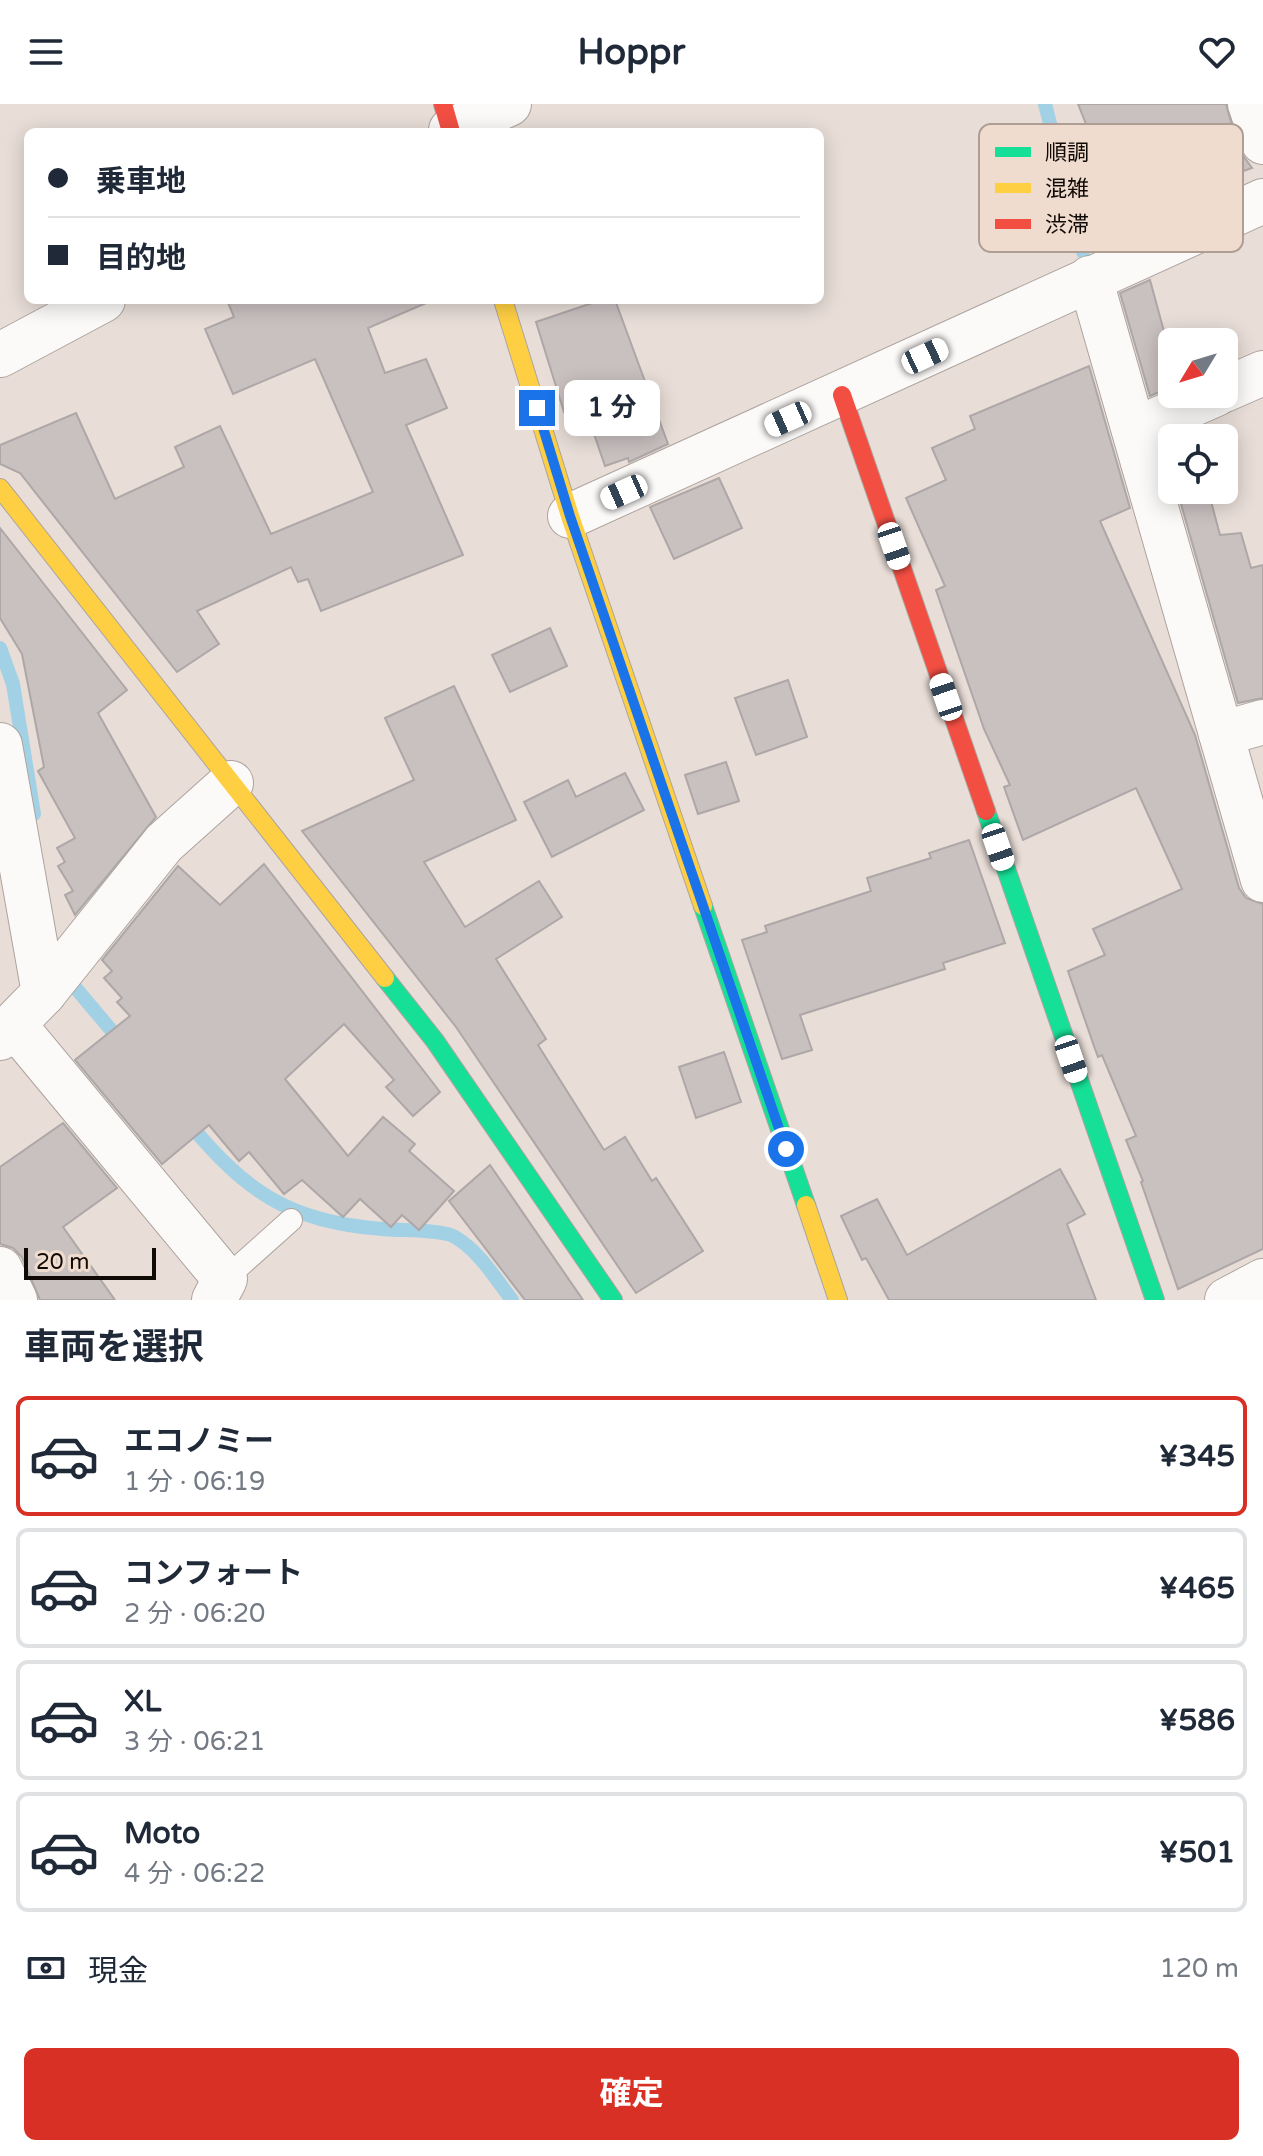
<!DOCTYPE html>
<html lang="ja">
<head>
<meta charset="utf-8">
<style>
  body { margin:0; font-family:"Varela Round","Noto Sans JP",sans-serif; background:#f2f2f3; color:#1f2937; height:100vh; display:flex; flex-direction:column; font-size:30px; white-space:nowrap }
  * { box-sizing:border-box; margin:0 }
  p { font-size:26px; color:#747a83 }
  .icon { flex:none; width:44px; height:44px; fill:none; stroke:currentColor; stroke-width:2; stroke-linecap:round; stroke-linejoin:round }
  .map { position:relative; height:1196px; overflow:hidden }
  .drawer { display:flex; flex-direction:column; background:#fff; flex:1 }
  .drawer>* { flex:none }
  .hud { position:absolute; left:24px; top:24px; width:800px; height:176px; border-radius:12px; box-shadow:0 4px 20px #0003; display:grid; align-content:center; height:176px; padding:0 24px; background:#fff }
  .needle { width:52px; rotate:232deg }
  .controls { position:absolute; left:1158px; top:224px; display:grid; gap:16px }
  .controls a { display:grid; place-items:center; width:80px; height:80px; border-radius:12px; background:#fff; box-shadow:0 4px 20px #0003; font-size:40px }
  .scale { position:absolute; left:24px; bottom:20px; width:132px; box-sizing:border-box; padding-left:8px; border:4px solid #100a06; border-top:0; font-size:22px; line-height:28px; white-space:nowrap; color:#100a06; -webkit-text-stroke:6px #f0dccf; paint-order:stroke }
  .end { position:absolute; width:36px; height:36px; margin:-18px; border:10px solid #1a73e8; background:#fff; box-shadow:0 0 0 4px #fff }
  .from { border-radius:50% }
  .bubble { position:absolute; height:56px; border-radius:12px; background:#fff; box-shadow:0 4px 20px #0003; font-size:26px; font-weight:700; line-height:56px; text-align:center }
  .car { position:absolute; width:24px; height:48px; margin:-24px -12px; border-radius:10px; box-shadow:0 0 6px 2px #0007; background:linear-gradient(#fff 24%,#345 0 40%,#fff 0 76%,#345 0 86%,#fff 0) }
  .hud b { display:flex; align-items:center; gap:28px; height:76px; font-size:30px }
  .hud b+b { border-top:2px solid #e0e1e3 }
  .hud i { width:20px; height:20px; background:#1f2937 }
  ul { padding:0; list-style:none }
  li { display:flex; align-items:center; gap:24px; height:120px; margin:0 16px 12px; padding:0 8px; border:4px solid #e0e1e3; border-radius:12px }
  li div { flex:1 }
  li b { display:block; font-size:30px }
  li em { font-style:normal; font-weight:700 }
  li.selected { border-color:#d93025 }
  li>.icon { width:72px; height:72px; stroke-width:1.5 }
  h2 { padding:0 24px; font-size:36px; line-height:96px }
  .pay { display:flex; align-items:center; gap:20px; height:88px; padding:0 24px; font-size:30px }
  .pay p { margin-inline-start:auto }
  .cta { display:flex; gap:16px; margin-top:auto; padding:16px 24px }
  .cta a { flex:1; height:92px; border-radius:12px; background:#d93025; color:#fff; font-size:32px; font-weight:700; line-height:92px; text-align:center }
  header { display:flex; justify-content:space-between; align-items:center; height:104px; padding:0 24px; background:#fff; font-size:36px; font-weight:700 }
  .map>svg:first-child { display:block }
  .lines { fill:none; stroke-linecap:round; stroke-linejoin:round }
  .stream { stroke:#a2d1e6; stroke-width:14 }
  .building { fill:#c9c0c0; stroke:#aea7a7; stroke-width:2 }
  .lane-casing { stroke:#ada49f; stroke-width:24 }
  .street-casing { stroke:#ada49f; stroke-width:46 }
  .fast-casing { stroke:#ada49f; stroke-width:20 }
  .slow-casing { stroke:#ada49f; stroke-width:20 }
  .jam-casing { stroke:#ada49f; stroke-width:20 }
  .lane { stroke:#fcfaf9; stroke-width:22 }
  .street { stroke:#fcfaf9; stroke-width:44 }
  .fast { stroke:#16e098; stroke-width:18 }
  .slow { stroke:#ffcf43; stroke-width:18 }
  .jam { stroke:#f24e42; stroke-width:18 }
  .route { stroke:#1a73e8; stroke-width:10 }
  .key { fill:#f0dccf; stroke:#ad9d93; stroke-width:2 }
  .key-label { font-size:22px; fill:#100a06 }
</style>
</head>
<body>
<header><svg class="icon" aria-label="menu" viewBox="0 0 24 24"><path d="M4 6h16M4 12h16M4 18h16"/></svg>Hoppr<svg class="icon" aria-label="heart" viewBox="0 0 24 24"><path d="M12 20l-8-8c-3-5 5-10 8-4 3-6 11-1 8 4z"/></svg></header>
<div class="map">
<svg width="1263" height="1196" viewBox="0 0 1263 1196">
  <rect width="100%" height="100%" fill="#e8ddd7"/>
  <g class="lines">
    <g class="stream">
      <path d="M1045,0l38,148"/>
      <path d="M0,544l13,36 21,130"/>
      <path d="M74,882l48,57"/>
      <path d="M187,1017c58,70 101,101 195,108 17,2 60,0 73,8 24,14 40,41 57,63"/>
    </g>
  </g>
  <g class="building">
    <path d="M1078,0h148l13,46 13,18 -54,19 3,9 -105,27 -23,-84 17,-5z"/>
    <path d="M1150,176l22,81v25l-22,10 -30,-103z"/>
    <path d="M227,196h206l-65,28 17,45 41,-14 21,49 -41,17 57,130 -142,56 -13,-32 -10,3 -7,-15 -94,44 22,33 -42,28 -157,-199 -20,-9v-19l76,-32 39,86 69,-32 -9,-20 45,-21 51,108 102,-42 -58,-133 -82,35 -28,-65 29,-12z"/>
    <path d="M601,196h14l53,144 -39,18 -1,-4 -23,8 -21,-61 -20,7 -28,-90z"/>
    <path d="M1089,262l41,142 -30,13 95,214 44,153 7,10 17,6v345l-85,40 -37,-107 2,-1 -17,-41 10,-4 -34,-81 -4,2 -3,-8 -27,-78 37,-16 -12,-26 89,-40 -46,-101 -113,52 -19,-53 6,-2 -26,-56 -48,-139 9,-4 -39,-88 40,-18 -14,-32 43,-19 -5,-13z"/>
    <path d="M719,374l23,50 -68,31 -24,-52z"/>
    <path d="M1177,386h31l12,45 21,-2 10,35 12,-3v133l-25,5z"/>
    <path d="M0,424l127,162 -29,23 58,104 -81,98 -10,-20 8,-4 -15,-25 7,-4 -8,-14 18,-10 -37,-67 6,-4 -22,-113 -22,-36z"/>
    <path d="M550,524l17,38 -57,26 -18,-37z"/>
    <path d="M788,576l19,57 -51,18 -21,-57z"/>
    <path d="M454,582l62,134 -92,42 41,65 74,-46 23,36 -66,42 50,80 -8,6 66,105 21,-13 27,44 4,-3 47,73 -67,42 -180,-266 -154,-196 112,-51 -29,-62z"/>
    <path d="M726,658l13,39 -41,13 -13,-39z"/>
    <path d="M625,669l19,37 -92,47 -28,-55 44,-22 8,17z"/>
    <path d="M969,736l36,103 -62,20 2,6 -145,46 12,35 -30,9 -40,-119 25,-8 -2,-6 106,-35 -4,-13 64,-20 -2,-5z"/>
    <path d="M264,760l176,228 -27,24 -27,-29 8,-7 -50,-56 -59,55 63,77 35,-39 32,27 -6,7 45,40 -35,39 -17,-15 -11,12 -31,-28 -17,18 -41,-37 -18,14 -35,-42 -10,9 -30,-36 -47,39 -87,-104 55,-44 -13,-14 5,-4 -18,-20 8,-7 -10,-11 76,-94 42,39z"/>
    <path d="M724,948l17,50 -45,16 -17,-51z"/>
    <path d="M63,1019l54,65 -54,39 52,73h-75l-18,-43 -9,-9 -13,-4v-77z"/>
    <path d="M490,1061l93,135h-58l-76,-99z"/>
    <path d="M1060,1065l25,45 -18,10 29,76h-207l-23,-42 -4,2 -21,-44 36,-17 30,56z"/>
  </g>
  <g class="lines">
    <g class="lane-casing">
      <path id="lane" d="M225,1175l66,-59"/>
    </g>
    <g class="street-casing">
      <g id="street">
        <path d="M1250,0l13,38"/>
        <path d="M451,26l58,-26"/>
        <path d="M1090,174l173,602"/>
        <path d="M0,251l103,-55"/>
        <path d="M1224,286l39,-17"/>
        <path d="M1134,326l82,-36"/>
        <path d="M570,412l693,-315"/>
        <path d="M1221,630l42,-12"/>
        <path d="M0,641l44,248"/>
        <path d="M15,922l210,253 -11,21"/>
        <path d="M0,934l44,-45 120,-150 67,-60"/>
        <path d="M0,1165l15,31"/>
        <path d="M1227,1196l36,-19"/>
      </g>
    </g>
    <g class="fast-casing">
      <g id="fast">
        <path d="M986,707l169,489"/>
        <path d="M703,802l103,299"/>
        <path d="M385,874l50,63 178,259"/>
      </g>
    </g>
    <g class="slow-casing">
      <g id="slow">
        <path d="M503,196l67,216 133,390"/>
        <path d="M0,384l385,490"/>
        <path d="M806,1101l32,95"/>
      </g>
    </g>
    <g class="jam-casing">
      <g id="jam">
        <path d="M443,0l8,28"/>
        <path d="M842,291l144,416"/>
      </g>
    </g>
    <use href="#lane" class="lane"/>
    <use href="#street" class="street"/>
    <use href="#fast" class="fast"/>
    <use href="#slow" class="slow"/>
    <use href="#jam" class="jam"/>
  </g>
  <g class="lines">
    <path class="route" d="M537,304l33,108 216,633"/>
  </g>
  <rect x="979" y="20" width="264" height="128" rx="12" class="key"/>
  <rect x="995" y="43" width="36" height="10" fill="#16e098"/>
  <rect x="995" y="79" width="36" height="10" fill="#ffcf43"/>
  <rect x="995" y="115" width="36" height="10" fill="#f24e42"/>
  <g class="key-label">
    <text x="1045" y="56">順調</text>
    <text x="1045" y="92">混雑</text>
    <text x="1045" y="128">渋滞</text>
  </g>
</svg>
<div class="controls">
<a><svg class="needle" viewBox="-14 -14 28 28"><path d="M0-13l5 13h-10z" fill="#e53935"/><path d="M0 13l5-13h-10z" fill="#747a83"/></svg></a>
<a><svg class="icon" aria-label="locate" viewBox="0 0 24 24"><circle cx="12" cy="12" r="6"/><path d="M12 2v4M12 18v4M2 12h4M18 12h4"/></svg></a>
</div>
<div class="scale">20 m</div>
<i class="end from" style="left:786px;top:1045px"></i>
<i class="end" style="left:537px;top:304px"></i>
<div class="bubble" style="left:564px;top:276px;width:96px">1 分</div>
<i class="car" style="left:925px;top:252px;rotate:65deg"></i>
<i class="car" style="left:788px;top:315px;rotate:246deg"></i>
<i class="car" style="left:624px;top:388px;rotate:246deg"></i>
<i class="car" style="left:894px;top:442px;rotate:161deg"></i>
<i class="car" style="left:946px;top:593px;rotate:341deg"></i>
<i class="car" style="left:998px;top:743px;rotate:161deg"></i>
<i class="car" style="left:1071px;top:955px;rotate:161deg"></i>
<div class="hud">
<b><i class="from"></i>乗車地</b>
<b><i></i>目的地</b>
</div>
</div>
<section class="drawer">
<h2>車両を選択</h2>
<ul>
<li class="selected"><svg class="icon" aria-label="car" viewBox="0 0 24 24"><path d="M5 17H2v-5l4-1 3-4h7l3 4 3 1v5h-3M9 17h6M6 11h13"/><circle cx="7" cy="17" r="2"/><circle cx="17" cy="17" r="2"/></svg><div><b>エコノミー</b><p>1 分 · 06:19</p></div><em>¥345</em></li>
<li><svg class="icon" aria-label="car" viewBox="0 0 24 24"><path d="M5 17H2v-5l4-1 3-4h7l3 4 3 1v5h-3M9 17h6M6 11h13"/><circle cx="7" cy="17" r="2"/><circle cx="17" cy="17" r="2"/></svg><div><b>コンフォート</b><p>2 分 · 06:20</p></div><em>¥465</em></li>
<li><svg class="icon" aria-label="car" viewBox="0 0 24 24"><path d="M5 17H2v-5l4-1 3-4h7l3 4 3 1v5h-3M9 17h6M6 11h13"/><circle cx="7" cy="17" r="2"/><circle cx="17" cy="17" r="2"/></svg><div><b>XL</b><p>3 分 · 06:21</p></div><em>¥586</em></li>
<li><svg class="icon" aria-label="car" viewBox="0 0 24 24"><path d="M5 17H2v-5l4-1 3-4h7l3 4 3 1v5h-3M9 17h6M6 11h13"/><circle cx="7" cy="17" r="2"/><circle cx="17" cy="17" r="2"/></svg><div><b>Moto</b><p>4 分 · 06:22</p></div><em>¥501</em></li>
</ul>
<div class="pay"><svg class="icon" aria-label="cash" viewBox="0 0 24 24"><path d="M3 7h18v10H3z"/><circle cx="12" cy="12" r="2"/></svg>現金<p>120 m</p></div>
<div class="cta"><a>確定</a></div>
</section>
</body>
</html>
